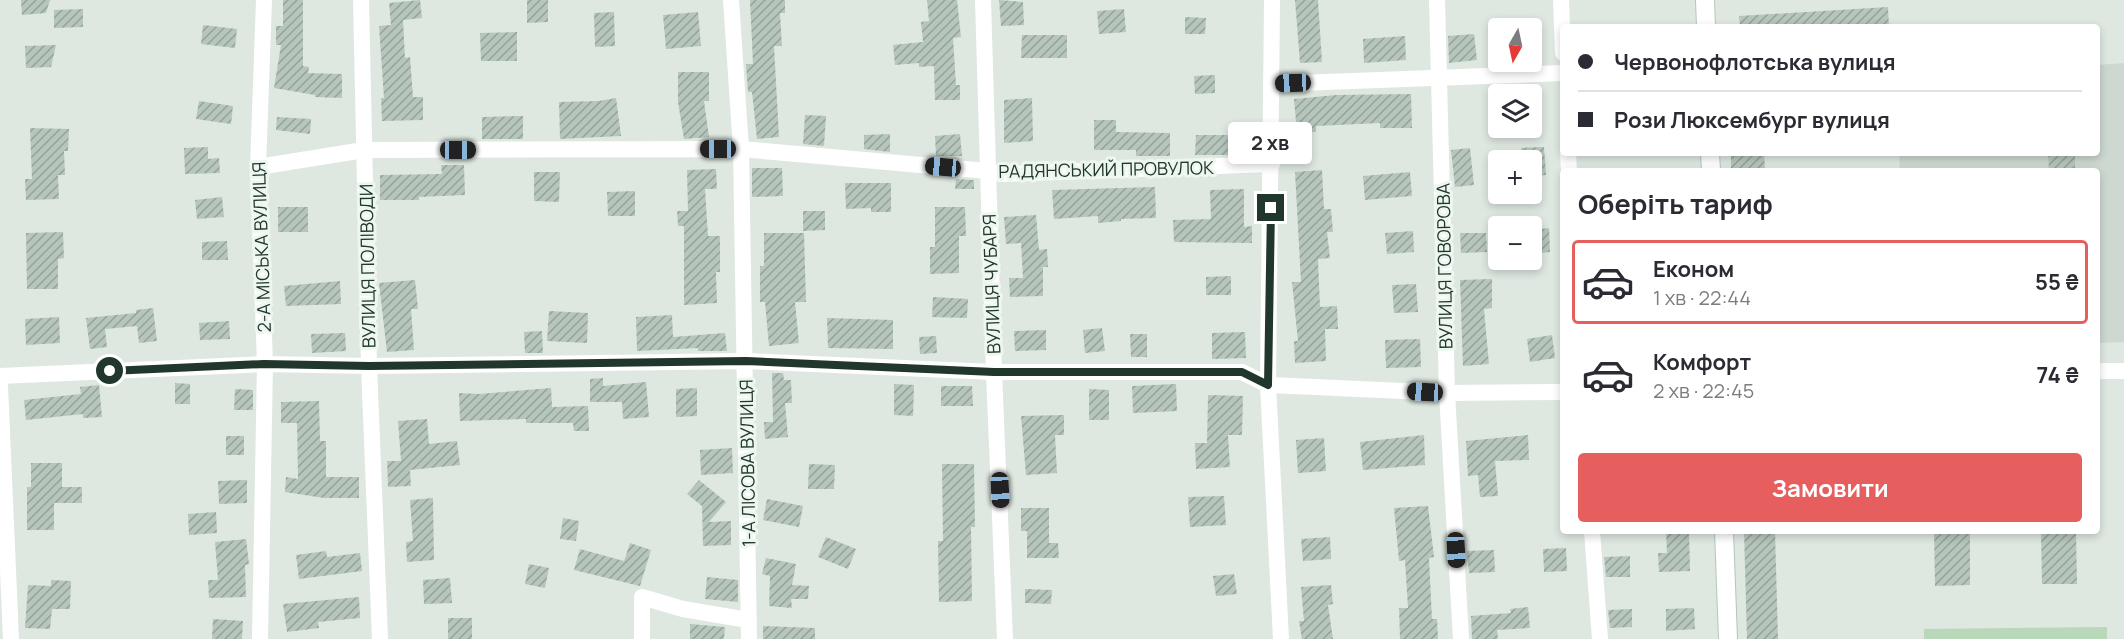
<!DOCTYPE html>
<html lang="uk">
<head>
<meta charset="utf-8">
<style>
  body { margin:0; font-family:Manrope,sans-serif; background:#f7f7f7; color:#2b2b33; height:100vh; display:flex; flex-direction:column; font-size:22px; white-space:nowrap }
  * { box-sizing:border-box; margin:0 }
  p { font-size:20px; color:#7c7c81 }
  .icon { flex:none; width:33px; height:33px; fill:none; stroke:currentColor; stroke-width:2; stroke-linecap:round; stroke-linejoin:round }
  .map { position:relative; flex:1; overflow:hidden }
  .panel { position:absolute; left:1560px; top:168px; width:540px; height:366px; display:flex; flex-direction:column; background:#fff; border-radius:6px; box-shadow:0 3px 9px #0003 }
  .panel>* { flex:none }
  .banner { position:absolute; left:1560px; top:24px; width:540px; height:132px; border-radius:6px; box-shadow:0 3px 9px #0003; display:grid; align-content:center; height:132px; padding:0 18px; background:#fff }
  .needle { width:39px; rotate:189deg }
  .controls { position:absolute; left:1488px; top:18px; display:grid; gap:12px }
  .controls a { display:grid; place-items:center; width:54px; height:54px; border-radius:6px; background:#fff; box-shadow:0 3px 9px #0003; font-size:30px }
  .end { position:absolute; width:27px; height:27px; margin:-14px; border:8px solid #21372b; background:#fff; box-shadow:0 0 0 3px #fff }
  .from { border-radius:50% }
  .bubble { position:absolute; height:42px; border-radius:6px; background:#fff; box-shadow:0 3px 9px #0003; font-size:20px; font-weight:700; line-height:42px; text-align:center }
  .car { position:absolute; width:18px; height:36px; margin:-18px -9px; border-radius:8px; box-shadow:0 0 4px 2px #0007; background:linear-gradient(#222 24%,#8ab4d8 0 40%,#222 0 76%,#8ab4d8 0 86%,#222 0) }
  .banner b { display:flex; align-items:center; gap:21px; height:57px; font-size:22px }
  .banner b+b { border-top:2px solid #e1e1e2 }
  .banner i { width:15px; height:15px; background:#2b2b33 }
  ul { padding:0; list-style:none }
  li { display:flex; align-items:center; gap:18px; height:84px; margin:0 12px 9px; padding:0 6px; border:3px solid transparent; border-radius:6px }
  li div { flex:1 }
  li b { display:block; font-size:22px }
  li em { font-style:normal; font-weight:700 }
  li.active { border-color:#e75e5f }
  li>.icon { width:54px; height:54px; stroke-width:1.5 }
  h2 { padding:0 18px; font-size:27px; line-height:72px }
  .primary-button { display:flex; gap:12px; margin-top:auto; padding:12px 18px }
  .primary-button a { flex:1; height:69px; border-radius:6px; background:#e75e5f; color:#fff; font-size:24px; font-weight:700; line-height:69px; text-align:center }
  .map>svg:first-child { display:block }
  .built { fill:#cdd8d0 }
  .green { fill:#b8d8b9 }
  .building { fill:url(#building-hatch) }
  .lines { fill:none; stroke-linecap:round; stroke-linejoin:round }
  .secondary-casing { stroke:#b2c7ba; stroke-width:20 }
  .street { stroke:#fff; stroke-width:16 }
  .secondary { stroke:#fff; stroke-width:18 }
  .route { stroke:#21372b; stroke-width:8 }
  .labels { text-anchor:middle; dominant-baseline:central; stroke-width:6; stroke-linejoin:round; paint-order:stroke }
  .street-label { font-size:18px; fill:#21372b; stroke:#eef6f0 }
</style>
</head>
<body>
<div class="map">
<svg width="2124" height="639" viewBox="0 0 2124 639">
  <defs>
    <pattern id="building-hatch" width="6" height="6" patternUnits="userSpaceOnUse" patternTransform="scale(1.5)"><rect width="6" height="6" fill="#b7c6bc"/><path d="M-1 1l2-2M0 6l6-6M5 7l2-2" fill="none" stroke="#94a299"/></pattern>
  </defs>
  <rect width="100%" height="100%" fill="#dee8e1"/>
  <path class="built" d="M2124,63v279l-27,1v-172h-197l-1,-18h198v-88z"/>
  <path class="green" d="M2107,627v12h-183v-10z"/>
  <g class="building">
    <path d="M21,0h29l-4,13 -24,2z"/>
    <path d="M283,0h20v66l6,1 -1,6 34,1v24l-27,-1v-2l-41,-7 7,-43h-5v-19h7z"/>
    <path d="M420,0l2,18 -19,2 2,38 5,-1 3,40h10v23l-41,1 -1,-23h3l-5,-72 12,-1 -2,-22z"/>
    <path d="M527,0h21v22l-21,1z"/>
    <path d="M750,0h35v13h-5l2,33h-8l5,91 -22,2 -5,-47h-4l-2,-28h7z"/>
    <path d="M927,0h30l4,37 -8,1 3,47h4v15h-25l-1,-34 -15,1v-4l-24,2 -2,-20 30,-3 -2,-20 8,-1z"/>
    <path d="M999,0l24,2 1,23 -23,1z"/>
    <path d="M1295,0h23l4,62 -22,1z"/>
    <path d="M1888,7l1,20h-149l-1,-11z"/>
    <path d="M83,9v18l-29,1v-18z"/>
    <path d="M1124,9l2,23 -27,2 -2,-23z"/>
    <path d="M614,12l1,34 -20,1 -1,-34z"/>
    <path d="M698,12l3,34 -35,3 -3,-34z"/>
    <path d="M1185,17l21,1 -1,16h-20z"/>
    <path d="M203,25l34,4 -2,19 -34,-4z"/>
    <path d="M517,32v29h-36l-1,-28z"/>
    <path d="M1474,34l3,26 -28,3 -1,-27z"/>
    <path d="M1022,35h45v23h-46z"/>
    <path d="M1405,36l1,24 -42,3 -1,-24z"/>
    <path d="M56,45l-5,22 -25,1 -1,-22z"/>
    <path d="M678,72h31v29h-5l5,36 -25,2 -6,-37z"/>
    <path d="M1215,75v18l-20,1 -1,-18z"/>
    <path d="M1411,94l1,34h-32v-5l-64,3v6l-19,1 -3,-34 42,-4z"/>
    <path d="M616,98l5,38 -61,3 -1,-37 40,-1z"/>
    <path d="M1032,98l1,43 -29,2v-43z"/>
    <path d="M199,101l34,5 -2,18 -35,-5z"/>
    <path d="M805,115l21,1 -2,30 -21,-2z"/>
    <path d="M523,116v23h-41v-22z"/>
    <path d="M277,117l34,2 -1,15 -34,-4z"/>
    <path d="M1094,120h22v12l54,1v23h-34v-6h-42z"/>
    <path d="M30,128l39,1 -1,22h-4l1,24h-7l1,24 -33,1 -1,-21h7z"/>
    <path d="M890,134v18l-26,-3v-14z"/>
    <path d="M960,134l2,22h-26l-1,-20z"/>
    <path d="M1196,135h33v20h-34z"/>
    <path d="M208,147v12l11,-1 1,15 -35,1 -1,-26z"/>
    <path d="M1544,147l2,28 -14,1v-16h-10l-1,-12z"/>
    <path d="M1470,148l4,37 -19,2 -4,-37z"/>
    <path d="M1731,153h33l1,18h-34z"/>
    <path d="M2048,153h27v18h-26z"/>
    <path d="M441,165h23l1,30 -46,2v3h-39v-25l62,-1z"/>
    <path d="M752,168h30l1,28 -31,1z"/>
    <path d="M716,169l1,20h-12l3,47h12v36h-4l1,31 -33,2v-79h-6l-1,-15h11l-1,-41z"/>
    <path d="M1322,170l2,39h7l2,23h-6l3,26 -12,1 2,48 17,-1 1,23h-13l1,32 -31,2 -1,-22h4l-6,-59h9l-6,-110z"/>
    <path d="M534,172h26l-1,30 -25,-1z"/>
    <path d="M1410,172l2,24 -47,4 -2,-24z"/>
    <path d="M956,179l18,1v9h-19z"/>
    <path d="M845,183h46v29h-20v-4l-25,1z"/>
    <path d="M1155,187l1,31 -35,1v2l-23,2v-7l-44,3 -2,-29z"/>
    <path d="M1244,189v38l8,-1v17l-78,-1 -1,-22 38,-1 -1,-29z"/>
    <path d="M635,191v25h-27l-1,-24z"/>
    <path d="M222,197l2,20 -27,2 -2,-19z"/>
    <rect x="278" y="207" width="30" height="25"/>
    <path d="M935,207h30l1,29h-7v37l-29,1v-27h5z"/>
    <path d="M803,211h22v19l-22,1z"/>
    <path d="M1036,215l3,35 8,-1 1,18h-5v29l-33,1 -1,-19h14l-2,-35 -15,1 -2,-27z"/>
    <path d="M1549,228l1,24 -18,2v-24z"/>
    <path d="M1413,231l1,21 -27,2 -2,-21z"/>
    <path d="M63,232l1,26 -6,1v30h-31l-1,-56z"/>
    <path d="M764,233h40l2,69h-11l4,41 -30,3 -4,-44h-5v-36h4z"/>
    <path d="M1460,233h26l1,19 -26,1z"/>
    <path d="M227,241l1,19h-26v-18z"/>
    <path d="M1231,276v19h-25v-18z"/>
    <path d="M1492,279v29l-8,1 5,55 -26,2 -3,-86z"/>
    <path d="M415,280l3,29h-7l3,41 -27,2 -8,-69z"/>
    <path d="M340,281l1,23 -55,2 -2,-20z"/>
    <path d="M1416,284l2,28 -24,1 -2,-28z"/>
    <path d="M933,297l35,2 -1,19 -35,-1z"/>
    <path d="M153,308l4,33 -18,2 -2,-17 -32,3 2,18 -17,2 -4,-31 50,-5v-3z"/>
    <path d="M549,311l39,2 -1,30 -40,-2z"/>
    <path d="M672,315l1,22 52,-4 2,18h-29v-3l-61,3 -1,-34z"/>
    <path d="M59,317l1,26 -34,2 -1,-26z"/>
    <path d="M827,318l66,2v29l-65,-1z"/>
    <path d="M229,321l1,18 -30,1 -1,-17z"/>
    <path d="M1102,328l3,23 -20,2 -2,-23z"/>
    <path d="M1046,330v20l-31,1 -1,-20z"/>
    <path d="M542,331l1,22h-18l-1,-21z"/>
    <path d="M1245,332l1,26 -34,1v-26z"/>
    <path d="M345,333l1,18 -34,2 -1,-19z"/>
    <path d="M1130,334h17v23h-16z"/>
    <path d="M1552,335l3,23 -25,4 -3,-23z"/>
    <path d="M936,336l1,17 -17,1 -1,-17z"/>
    <path d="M1420,339l1,28 -35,1 -1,-28z"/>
    <path d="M772,373h11l1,7h7l1,23h-7l3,34 -23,2 -1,-17h9z"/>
    <path d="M603,378v8l43,-4 3,35 -26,2 -1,-17h-32v-23z"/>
    <path d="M175,383l15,1v20h-15z"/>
    <path d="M894,384l20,1 -1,31 -19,-1z"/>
    <path d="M1176,384l1,27 -44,2 -1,-27z"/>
    <path d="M99,385l3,32 -19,1v-4l-57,6 -2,-20 57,-6 -1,-7z"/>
    <path d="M941,386h31l1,20h-32z"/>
    <path d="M551,388l1,19 36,-1 1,25h-15l-1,-8h-47v-4l-66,2 -1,-28 20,1z"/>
    <path d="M697,388v28l-21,1v-28z"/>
    <path d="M235,389l18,1v20h-19z"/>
    <path d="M1089,389l20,1v30h-20z"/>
    <path d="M1208,395l35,1 -1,39h-14l2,32 -34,2 -1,-26h12z"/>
    <path d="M319,401l1,40h6v36h33v21h-35l-39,-6 1,-15 12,2 -1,-56h-16v-21z"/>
    <path d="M1064,415v20h-9l2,38 -31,2 -5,-59z"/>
    <path d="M427,419l2,25 28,-3 3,24 -50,5 1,16 -23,1 -1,-26h14l-3,-40z"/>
    <path d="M1424,435l1,30 -62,5 -3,-28z"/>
    <path d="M1528,435l1,25 -34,1 3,35 -18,1 -2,-22 -10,1 -2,-35z"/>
    <rect x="226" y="436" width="18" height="19"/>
    <path d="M1324,438l2,33 -28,2 -2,-33z"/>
    <path d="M732,448l1,25 -32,2 -1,-25z"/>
    <path d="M31,463h31v24h20v16h-28v27h-27v-43h4z"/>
    <path d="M809,464l26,1 -1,24h-26z"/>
    <path d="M942,464h32l1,63h-4l1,74 -33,1 -1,-61h5z"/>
    <path d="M247,480v23l-28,1 -1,-23z"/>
    <path d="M699,480l27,22 -17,20 22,-1v24l-28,1 -1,-40 -15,-12z"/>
    <path d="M1224,496l2,29 -36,2 -2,-30z"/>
    <path d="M433,498l1,62 -27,2 -1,-20 7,-1 -3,-41z"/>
    <path d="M767,499l36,7 -4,21 -36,-7z"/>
    <path d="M1428,506l6,51 -5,1 3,61h5l1,20h-38l-1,-31h9l-3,-48 -6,1 -5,-53z"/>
    <path d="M1021,508h28v35h9l1,15h-32v-27h-6z"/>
    <path d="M216,512l1,21 -28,2 -1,-21z"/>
    <path d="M563,518l16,3 -3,20 -16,-2z"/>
    <path d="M1666,531h23l1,40 -31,1 -1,-19h9z"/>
    <path d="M1744,531h31l3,108h-31z"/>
    <path d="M1934,531h36v54l-35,1z"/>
    <path d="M2041,531h35l1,53h-35z"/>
    <path d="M826,537l30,12 -8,20 -30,-12z"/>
    <path d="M1330,537l1,22 -28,2 -2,-22z"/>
    <path d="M246,539l3,25 -4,1 1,32 -37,1 -1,-18h10l-3,-38z"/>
    <path d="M630,543l21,7 -11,36 -66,-16 6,-21 44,12z"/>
    <path d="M1566,548l1,23 -23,1 -1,-23z"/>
    <path d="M1494,550l1,22 -26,1 -2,-22z"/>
    <path d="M326,551l1,6 33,-4 2,18 -63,8 -3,-24z"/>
    <path d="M1630,556v21h-24l-2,-20z"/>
    <path d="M766,558l30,6 -4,21 17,1 -1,13h-17l1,9 -23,-2 1,-30 -8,-2z"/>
    <path d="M529,564l20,4 -4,20 -20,-4z"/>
    <path d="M1234,574l3,20 -21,2 -3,-20z"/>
    <path d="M707,577l31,3v22l-33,-3z"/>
    <path d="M450,578l2,25 -28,1 -1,-24z"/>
    <path d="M51,580l20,1 -1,28h-18l-2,20 -25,-1 3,-43 23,1z"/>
    <path d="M1331,585l2,19 -5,1 5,34h-31l-3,-18h5l-3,-34z"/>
    <path d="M1025,589l27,1 -1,14 -26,-1z"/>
    <path d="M359,597l1,21 -42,4 1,6 -32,4 -4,-28z"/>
    <path d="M1528,607l2,21 -33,2 1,9h-26l-1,-23 40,-3 -1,-4z"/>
    <path d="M1694,608l1,21 -29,2v-22z"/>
    <path d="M1632,609v18l-22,1 -2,-18z"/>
    <rect x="448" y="618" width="24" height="21"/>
    <path d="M213,619l30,2 -1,18h-30z"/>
    <path d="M690,624l35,3 -1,12h-34z"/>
    <path d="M763,626l52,2v11h-52z"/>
  </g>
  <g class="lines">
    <g class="secondary-casing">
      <g id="secondary">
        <path d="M1705,0l1,27"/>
        <path d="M1710,153l1,18"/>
        <path d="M1724,531l4,108"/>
      </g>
    </g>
    <g class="street">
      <path d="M361,0l8,366 11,273"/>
      <path d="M731,0l10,149 8,490"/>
      <path d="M983,0l11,372 11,267"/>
      <path d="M1272,0l-4,385 13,254"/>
      <path d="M1437,0l10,393 14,246"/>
      <path d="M1561,0l2,53"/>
      <path d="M1272,84l291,-11"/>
      <path d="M1568,153l1,18"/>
      <path d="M258,167l106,-17 377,-1 247,22 13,3 271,-10"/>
      <path d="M2097,371h27"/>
      <path d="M0,376l265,-12 104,2 377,-5 248,11h248l26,13 179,8 116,-1"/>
      <path d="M0,386l11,253"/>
      <path d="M1592,531l8,108"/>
      <path d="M260,639l5,-275 -7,-197 6,-167"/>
      <path d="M642,639v-42l41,12 65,11"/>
    </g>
    <use href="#secondary" class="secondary"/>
  </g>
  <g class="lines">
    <path class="route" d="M110,371l154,-7 105,2 377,-5 248,11h248l26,13 3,-177"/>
  </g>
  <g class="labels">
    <g class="street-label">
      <text transform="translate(1106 169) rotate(-1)">РАДЯНСЬКИЙ ПРОВУЛОК</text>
      <text transform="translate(261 247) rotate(-92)">2-А МІСЬКА ВУЛИЦЯ</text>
      <text transform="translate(367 266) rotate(-91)">ВУЛИЦЯ ПОЛІВОДИ</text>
      <text transform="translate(1444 266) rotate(-91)">ВУЛИЦЯ ГОВОРОВА</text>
      <text transform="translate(991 284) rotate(-92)">ВУЛИЦЯ ЧУБАРЯ</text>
      <text transform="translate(747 463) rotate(-91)">1-А ЛІСОВА ВУЛИЦЯ</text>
    </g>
  </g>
</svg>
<div class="controls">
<a><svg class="needle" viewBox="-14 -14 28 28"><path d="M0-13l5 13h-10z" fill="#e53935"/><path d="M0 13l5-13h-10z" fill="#7c7c81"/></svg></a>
<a><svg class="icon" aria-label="layers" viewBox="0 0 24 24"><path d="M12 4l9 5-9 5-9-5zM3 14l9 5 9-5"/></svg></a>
<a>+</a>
<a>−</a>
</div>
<i class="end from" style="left:110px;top:371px"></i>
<i class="end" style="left:1271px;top:208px"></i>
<div class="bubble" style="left:1228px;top:122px;width:84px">2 хв</div>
<i class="car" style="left:1293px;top:83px;rotate:268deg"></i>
<i class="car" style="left:718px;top:149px;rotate:270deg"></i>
<i class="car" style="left:458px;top:150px;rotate:90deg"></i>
<i class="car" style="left:943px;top:167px;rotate:275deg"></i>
<i class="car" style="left:1425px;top:392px;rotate:273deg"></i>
<i class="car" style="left:1000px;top:490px;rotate:177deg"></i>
<i class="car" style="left:1456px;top:550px;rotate:177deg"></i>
<div class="banner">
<b><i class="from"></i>Червонофлотська вулиця</b>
<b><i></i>Рози Люксембург вулиця</b>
</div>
<section class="panel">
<h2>Оберіть тариф</h2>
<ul>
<li class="active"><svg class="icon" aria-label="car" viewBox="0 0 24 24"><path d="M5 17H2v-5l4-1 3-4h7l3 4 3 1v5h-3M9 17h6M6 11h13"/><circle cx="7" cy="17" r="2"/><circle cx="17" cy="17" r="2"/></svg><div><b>Економ</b><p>1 хв · 22:44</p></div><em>55 ₴</em></li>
<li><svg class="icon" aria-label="car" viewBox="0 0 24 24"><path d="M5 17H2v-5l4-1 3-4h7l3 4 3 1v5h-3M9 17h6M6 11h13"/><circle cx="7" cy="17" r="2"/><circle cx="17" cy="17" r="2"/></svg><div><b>Комфорт</b><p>2 хв · 22:45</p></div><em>74 ₴</em></li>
</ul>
<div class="primary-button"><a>Замовити</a></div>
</section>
</div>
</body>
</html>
